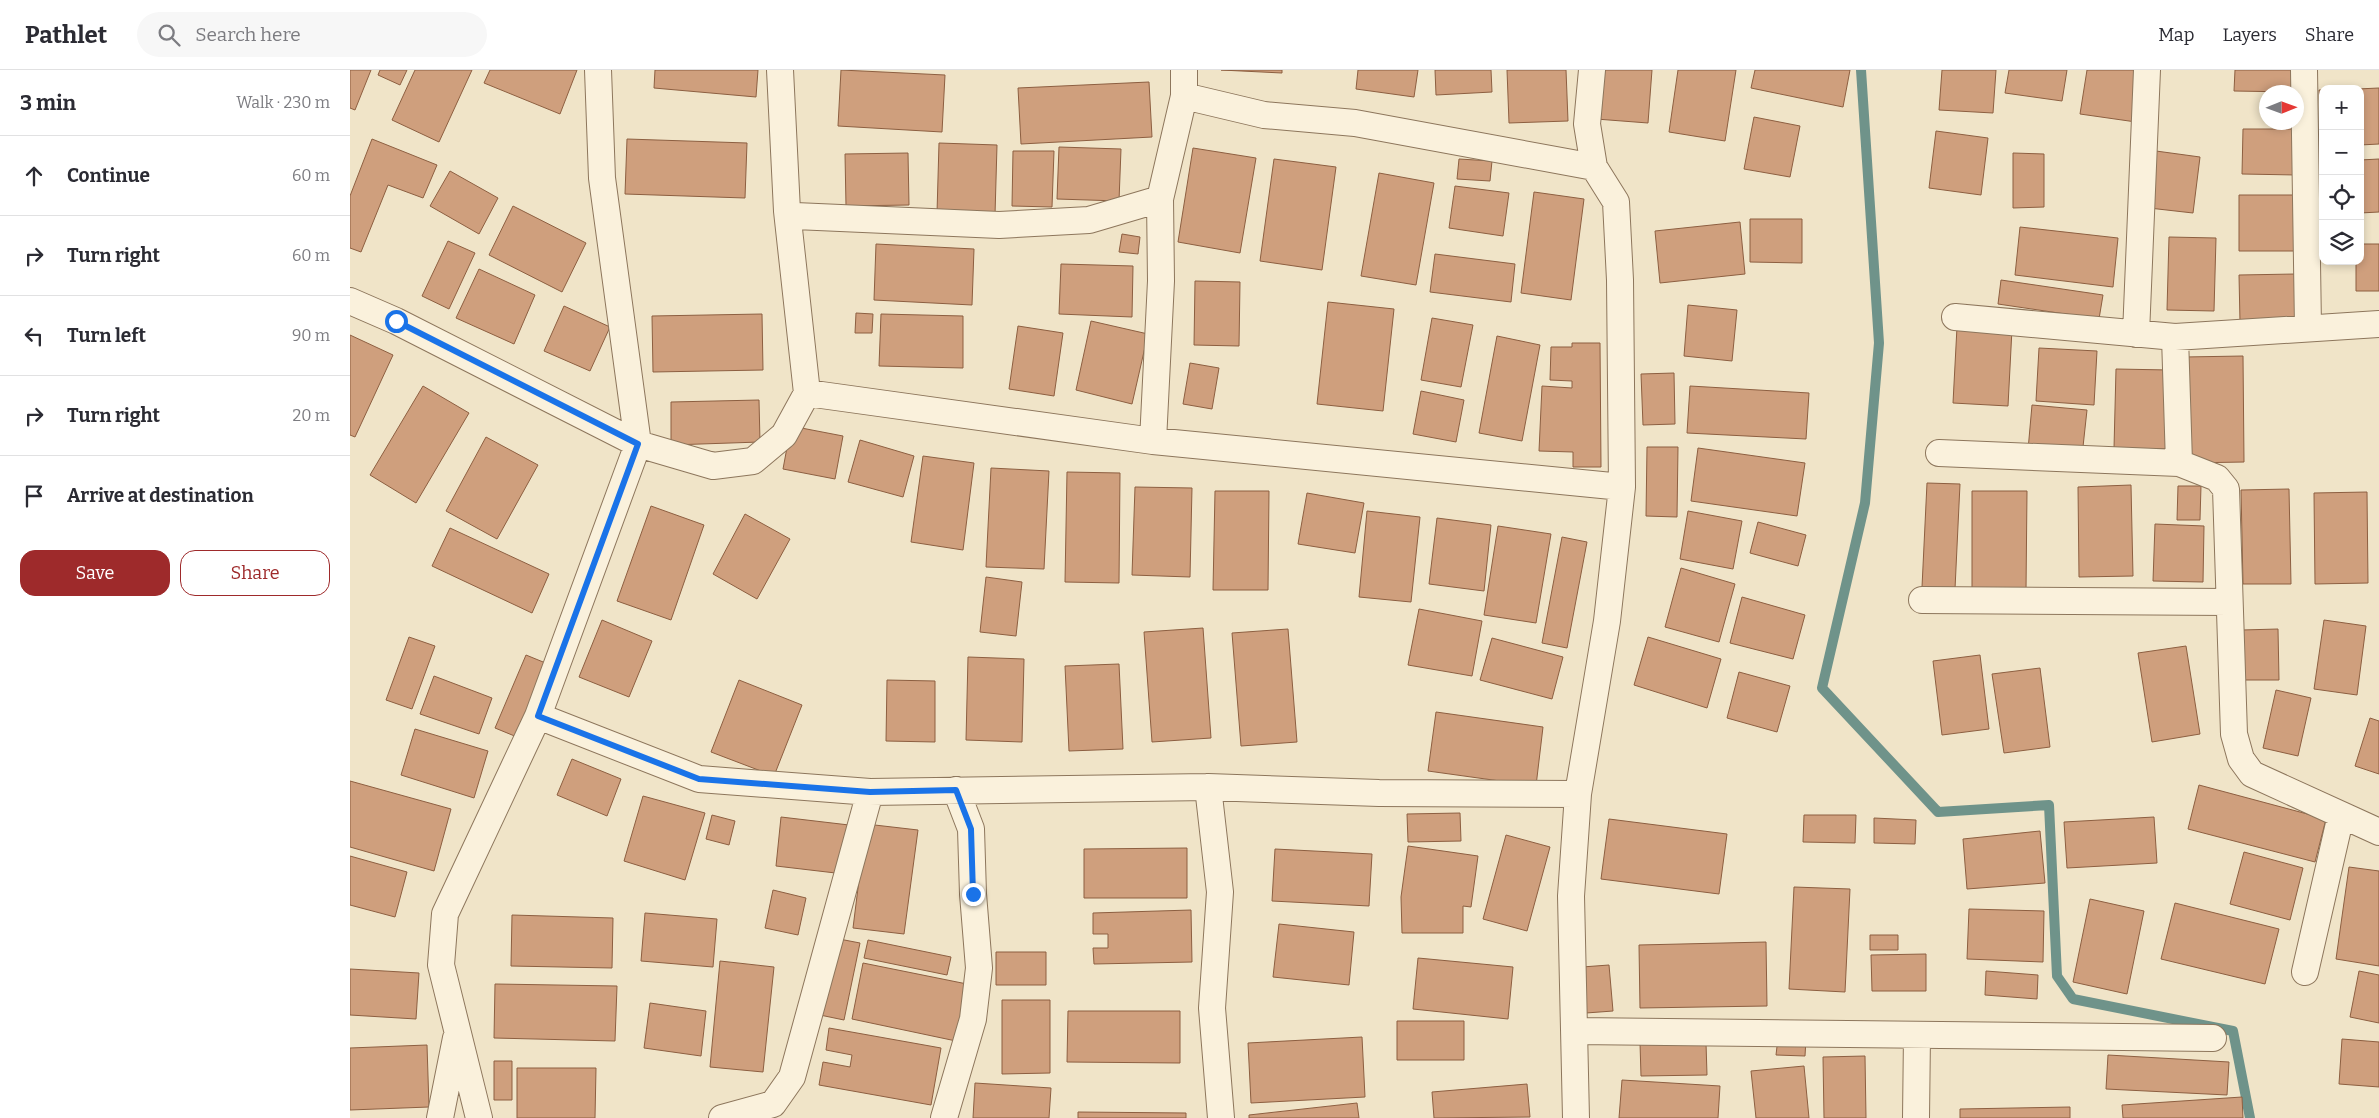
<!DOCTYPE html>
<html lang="en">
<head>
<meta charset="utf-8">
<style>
  :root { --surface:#fff; --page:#f7f7f7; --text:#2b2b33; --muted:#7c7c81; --line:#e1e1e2; --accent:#9e2a2b }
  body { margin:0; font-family:Bitter,serif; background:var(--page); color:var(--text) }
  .controls { position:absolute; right:15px; top:15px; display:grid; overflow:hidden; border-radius:10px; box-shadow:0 2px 8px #0003 }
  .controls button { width:45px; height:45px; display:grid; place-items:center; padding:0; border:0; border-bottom:1px solid var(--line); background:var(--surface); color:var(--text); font:25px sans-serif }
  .compass { position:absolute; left:1909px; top:15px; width:45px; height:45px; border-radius:50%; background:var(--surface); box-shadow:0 2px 8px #0003; rotate:89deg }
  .stop { position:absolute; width:15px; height:15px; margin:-11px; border:4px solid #1a73e8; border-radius:50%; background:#fff }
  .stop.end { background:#1a73e8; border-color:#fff; box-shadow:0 1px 5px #0008 }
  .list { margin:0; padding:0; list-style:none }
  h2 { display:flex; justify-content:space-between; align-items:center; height:65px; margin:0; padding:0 20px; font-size:21px }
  h2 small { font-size:16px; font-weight:400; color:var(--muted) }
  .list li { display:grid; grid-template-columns:32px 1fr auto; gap:15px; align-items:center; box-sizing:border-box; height:80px; padding:0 20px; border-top:1px solid var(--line) }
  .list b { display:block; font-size:19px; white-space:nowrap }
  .list em { font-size:16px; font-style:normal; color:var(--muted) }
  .actions { display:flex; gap:10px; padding:15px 20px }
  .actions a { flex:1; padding:11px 0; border:1px solid var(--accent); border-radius:15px; text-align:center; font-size:18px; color:var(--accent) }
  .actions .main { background:var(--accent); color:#fff }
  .icon { flex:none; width:28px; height:28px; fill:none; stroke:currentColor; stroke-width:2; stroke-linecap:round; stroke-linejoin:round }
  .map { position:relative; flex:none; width:2029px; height:1048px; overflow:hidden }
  header { display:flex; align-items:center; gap:30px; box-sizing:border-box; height:70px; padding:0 25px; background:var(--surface); border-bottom:1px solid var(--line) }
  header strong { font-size:24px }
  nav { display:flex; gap:28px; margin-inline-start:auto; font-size:18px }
  .search { width:350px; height:45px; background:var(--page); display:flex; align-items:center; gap:12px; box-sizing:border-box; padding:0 18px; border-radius:28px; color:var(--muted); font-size:19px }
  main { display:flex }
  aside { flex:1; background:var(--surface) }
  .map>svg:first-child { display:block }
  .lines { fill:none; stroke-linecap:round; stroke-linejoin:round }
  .stream { stroke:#6f938a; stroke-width:10 }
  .building { fill:#cf9f7d; stroke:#8d5f41 }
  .street-casing { stroke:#8d765c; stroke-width:28 }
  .street { stroke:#faf1dc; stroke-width:26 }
  .route { stroke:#1a73e8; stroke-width:6 }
</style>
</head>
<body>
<header>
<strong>Pathlet</strong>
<div class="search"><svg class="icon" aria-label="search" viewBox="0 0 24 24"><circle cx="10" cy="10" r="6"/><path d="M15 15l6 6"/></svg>Search here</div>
<nav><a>Map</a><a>Layers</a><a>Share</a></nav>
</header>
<main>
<aside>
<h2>3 min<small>Walk · 230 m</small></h2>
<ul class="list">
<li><svg class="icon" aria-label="ahead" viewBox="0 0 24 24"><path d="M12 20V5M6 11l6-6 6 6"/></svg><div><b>Continue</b></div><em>60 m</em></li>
<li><svg class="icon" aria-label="right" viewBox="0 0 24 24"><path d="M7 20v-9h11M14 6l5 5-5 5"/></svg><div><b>Turn right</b></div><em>60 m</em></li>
<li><svg class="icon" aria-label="left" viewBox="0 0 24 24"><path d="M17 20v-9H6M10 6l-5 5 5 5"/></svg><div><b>Turn left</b></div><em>90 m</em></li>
<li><svg class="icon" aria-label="right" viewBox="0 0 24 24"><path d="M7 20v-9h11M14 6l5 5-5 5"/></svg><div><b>Turn right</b></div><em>20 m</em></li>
<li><svg class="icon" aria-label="arrive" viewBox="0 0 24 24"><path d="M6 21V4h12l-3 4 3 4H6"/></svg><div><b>Arrive at destination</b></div></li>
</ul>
<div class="actions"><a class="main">Save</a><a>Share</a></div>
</aside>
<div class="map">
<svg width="2029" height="1048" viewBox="0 0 2029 1048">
  <rect width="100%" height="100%" fill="#f0e4c8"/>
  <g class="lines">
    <!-- stream -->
    <path class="stream" d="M 1511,0 L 1529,273 L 1515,433 L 1472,618 L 1588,742 L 1699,735 L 1707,906 L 1723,929 L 1883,961 L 1900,1048"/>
  </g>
  <!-- building -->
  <path class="building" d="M 0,0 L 21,0 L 5,40 L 0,38 Z
    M 30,0 L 57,0 L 50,15 L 28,5 Z
    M 65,0 L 122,0 L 89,72 L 42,50 Z
    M 140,0 L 227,0 L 210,44 L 134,13 Z
    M 305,0 L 408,0 L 406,27 L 304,18 Z
    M 491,0 L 595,5 L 592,62 L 488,56 Z
    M 871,0 L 932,0 L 932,3 Z
    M 1008,0 L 1068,0 L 1064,27 L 1006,19 Z
    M 1085,0 L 1141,0 L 1142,22 L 1086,25 Z
    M 1157,0 L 1216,0 L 1218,51 L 1159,53 Z
    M 1249,0 L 1302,0 L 1298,53 L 1246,49 Z
    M 1328,0 L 1386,0 L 1375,71 L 1319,62 Z
    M 1405,0 L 1500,0 L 1493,37 L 1401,18 Z
    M 1592,0 L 1646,0 L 1643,43 L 1589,40 Z
    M 1659,0 L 1717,0 L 1712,31 L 1655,23 Z
    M 1737,0 L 1794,0 L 1786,52 L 1730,44 Z
    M 1885,0 L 1943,0 L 1942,22 L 1884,21 Z
    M 799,12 L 802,67 L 671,74 L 668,18 Z
    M 2029,18 L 2029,74 L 2010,75 L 2010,19 L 2007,19 Z
    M 1969,20 L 1973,20 L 1973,76 L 1971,76 Z
    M 1404,47 L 1450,56 L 1440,107 L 1394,99 Z
    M 1893,59 L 1947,59 L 1946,105 L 1892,104 Z
    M 1586,61 L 1638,68 L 1631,125 L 1579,118 Z
    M 22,69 L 87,95 L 73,128 L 38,115 L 11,182 L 0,178 L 0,126 Z
    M 277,69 L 397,73 L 395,128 L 275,124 Z
    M 589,73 L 647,75 L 645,145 L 587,143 Z
    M 709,77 L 771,79 L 769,131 L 707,129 Z
    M 843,78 L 906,88 L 890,183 L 828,172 Z
    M 663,81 L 704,81 L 702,137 L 662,136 Z
    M 1806,81 L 1850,87 L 1843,143 L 1799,138 Z
    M 558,83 L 559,135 L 496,136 L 495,84 Z
    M 1663,83 L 1694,84 L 1694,137 L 1663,138 Z
    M 924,89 L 986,97 L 972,200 L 910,191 Z
    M 1109,89 L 1142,91 L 1140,111 L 1107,109 Z
    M 2029,89 L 2029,142 L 2010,143 L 2010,90 Z
    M 100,101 L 148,128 L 129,164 L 80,136 Z
    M 1029,103 L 1084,113 L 1066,215 L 1011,206 Z
    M 1105,116 L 1159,123 L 1153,166 L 1099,158 Z
    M 1184,122 L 1234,129 L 1221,230 L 1171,223 Z
    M 1889,125 L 1950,125 L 1950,181 L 1889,181 Z
    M 163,136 L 236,173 L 212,222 L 139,185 Z
    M 1400,149 L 1452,149 L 1452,193 L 1400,192 Z
    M 1390,152 L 1395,204 L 1310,213 L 1305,161 Z
    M 1670,157 L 1768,168 L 1763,217 L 1665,205 Z
    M 772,164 L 790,167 L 788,184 L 769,182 Z
    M 1819,167 L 1866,168 L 1864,241 L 1817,240 Z
    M 98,171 L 125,183 L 99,239 L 72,226 Z
    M 526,174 L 624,179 L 622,235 L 524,230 Z
    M 2010,174 L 2029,174 L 2029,221 L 2006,221 L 2006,191 L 2010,191 Z
    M 1085,184 L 1165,194 L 1161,232 L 1080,222 Z
    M 711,194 L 783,196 L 782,247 L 709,244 Z
    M 129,199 L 185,225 L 164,274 L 106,248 Z
    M 1946,204 L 1946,251 L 1890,252 L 1889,205 Z
    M 1651,210 L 1753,225 L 1749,249 L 1648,234 Z
    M 845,211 L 890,212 L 889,276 L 844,275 Z
    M 978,232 L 1044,239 L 1033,341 L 967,334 Z
    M 1338,235 L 1387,240 L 1382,291 L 1334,286 Z
    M 214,236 L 260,257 L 240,301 L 194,281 Z
    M 506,243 L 523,244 L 522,263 L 505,263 Z
    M 412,244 L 413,300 L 303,302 L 302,246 Z
    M 531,244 L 613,246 L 613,298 L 529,296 Z
    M 1082,248 L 1123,255 L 1111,317 L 1071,310 Z
    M 741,251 L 798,264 L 782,334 L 726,320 Z
    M 668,256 L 713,263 L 704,326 L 659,319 Z
    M 1607,257 L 1662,259 L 1658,336 L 1603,333 Z
    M 0,265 L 43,285 L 5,367 L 0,365 Z
    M 1147,266 L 1190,275 L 1172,371 L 1129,363 Z
    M 1222,273 L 1250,273 L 1251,397 L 1223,397 L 1223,382 L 1189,381 L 1192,316 L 1222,318 L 1222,311 L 1200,310 L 1201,277 L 1222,277 Z
    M 1689,278 L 1747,281 L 1744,335 L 1686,331 Z
    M 1893,286 L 1894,392 L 1836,393 L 1834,287 Z
    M 840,293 L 869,298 L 862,339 L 833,334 Z
    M 1766,299 L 1819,300 L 1816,379 L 1764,378 Z
    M 1324,303 L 1325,354 L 1293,355 L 1291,304 Z
    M 73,316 L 119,343 L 66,433 L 20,405 Z
    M 1340,316 L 1459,323 L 1456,369 L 1337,363 Z
    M 1071,321 L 1114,330 L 1106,372 L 1063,364 Z
    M 409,330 L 410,372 L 321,375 L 321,332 Z
    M 1682,335 L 1737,340 L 1732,386 L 1678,380 Z
    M 441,356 L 493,366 L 485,409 L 433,399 Z
    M 136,367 L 188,395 L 147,469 L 96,441 Z
    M 510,370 L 564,386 L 553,427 L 498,412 Z
    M 1297,377 L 1328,377 L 1327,447 L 1296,446 Z
    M 1348,378 L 1455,393 L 1447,446 L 1341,431 Z
    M 573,386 L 624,393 L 613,480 L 561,472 Z
    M 641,398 L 699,401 L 694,499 L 636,497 Z
    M 717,402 L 770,403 L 769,513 L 715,512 Z
    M 1577,413 L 1610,414 L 1605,519 L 1572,517 Z
    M 1781,415 L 1783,506 L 1729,507 L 1728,417 Z
    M 1828,416 L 1851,416 L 1850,450 L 1827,450 Z
    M 785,417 L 842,418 L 840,507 L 782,505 Z
    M 1939,419 L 1941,514 L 1893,514 L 1891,420 Z
    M 865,421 L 919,421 L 918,520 L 863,520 Z
    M 1622,421 L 1677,421 L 1676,521 L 1622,520 Z
    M 2017,422 L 2018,513 L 1965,514 L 1964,423 Z
    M 957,423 L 1014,433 L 1005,483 L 948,474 Z
    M 301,436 L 354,455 L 321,550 L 267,531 Z
    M 1017,441 L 1070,447 L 1061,532 L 1009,527 Z
    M 1338,441 L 1392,451 L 1383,499 L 1330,489 Z
    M 395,444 L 440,469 L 407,529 L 363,504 Z
    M 1087,448 L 1141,455 L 1134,521 L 1079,514 Z
    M 1408,452 L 1456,465 L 1448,496 L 1400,483 Z
    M 1805,454 L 1854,456 L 1853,512 L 1803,511 Z
    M 1148,456 L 1201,464 L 1186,553 L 1134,545 Z
    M 100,458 L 199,504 L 182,543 L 82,496 Z
    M 1212,467 L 1237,472 L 1217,578 L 1192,573 Z
    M 1331,498 L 1385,514 L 1369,572 L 1315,557 Z
    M 636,507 L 672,512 L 666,566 L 630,562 Z
    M 1392,527 L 1455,545 L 1443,589 L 1380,573 Z
    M 1069,539 L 1132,551 L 1122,606 L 1058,595 Z
    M 252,550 L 302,571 L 279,627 L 229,607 Z
    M 1974,550 L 2016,556 L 2007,625 L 1964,619 Z
    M 853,558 L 861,668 L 802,672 L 794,562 Z
    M 938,559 L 947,672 L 891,676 L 882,563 Z
    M 1928,559 L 1929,610 L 1893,610 L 1892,560 Z
    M 59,567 L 85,576 L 62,639 L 36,630 Z
    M 1298,567 L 1371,589 L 1357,638 L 1284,615 Z
    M 1142,568 L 1213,587 L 1202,629 L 1130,610 Z
    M 1836,576 L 1850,664 L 1802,672 L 1788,583 Z
    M 176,585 L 198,594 L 167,667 L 145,658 Z
    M 1630,585 L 1639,659 L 1592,665 L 1583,591 Z
    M 618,587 L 674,589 L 672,672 L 616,670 Z
    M 769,594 L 773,679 L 719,681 L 715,596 Z
    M 1690,598 L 1700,677 L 1654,683 L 1642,604 Z
    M 1389,602 L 1440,616 L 1427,662 L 1377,648 Z
    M 84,606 L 142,628 L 129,664 L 70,644 Z
    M 389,610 L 452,635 L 424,706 L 361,682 Z
    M 537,610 L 585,611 L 585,672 L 536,671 Z
    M 1926,620 L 1961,628 L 1948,686 L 1913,678 Z
    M 1086,642 L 1193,657 L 1186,716 L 1078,701 Z
    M 2020,648 L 2029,651 L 2029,704 L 2005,696 Z
    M 65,659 L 138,681 L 124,728 L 51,705 Z
    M 222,689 L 271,709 L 257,746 L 207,725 Z
    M 0,711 L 101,739 L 84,801 L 0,777 Z
    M 1849,715 L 1976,749 L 1965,792 L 1838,759 Z
    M 293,726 L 355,743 L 335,810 L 274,791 Z
    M 1110,743 L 1111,771 L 1058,772 L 1057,744 Z
    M 362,745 L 385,751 L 379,775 L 356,769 Z
    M 1454,745 L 1506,745 L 1505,773 L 1453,772 Z
    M 431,747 L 499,755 L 494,804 L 426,796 Z
    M 1804,747 L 1807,793 L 1717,798 L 1714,752 Z
    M 1524,748 L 1566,750 L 1565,774 L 1524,773 Z
    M 1259,749 L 1377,764 L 1369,824 L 1251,809 Z
    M 516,754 L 568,760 L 554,864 L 503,858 Z
    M 1690,761 L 1695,813 L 1617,819 L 1613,769 Z
    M 1156,765 L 1200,777 L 1177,861 L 1133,849 Z
    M 1058,776 L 1128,786 L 1121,837 L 1113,836 L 1113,863 L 1052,863 L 1051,827 Z
    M 837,778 L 837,828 L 734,828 L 734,779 Z
    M 925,779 L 1022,784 L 1019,836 L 922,831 Z
    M 1894,782 L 1953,798 L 1940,850 L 1880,834 Z
    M 0,786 L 57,802 L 45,847 L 0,835 Z
    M 1999,797 L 2029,801 L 2029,896 L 1986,889 Z
    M 1444,817 L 1500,819 L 1495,922 L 1439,919 Z
    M 423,820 L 456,828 L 448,865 L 415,858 Z
    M 1740,829 L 1794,841 L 1777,924 L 1723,912 Z
    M 1825,833 L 1929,859 L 1915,914 L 1811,889 Z
    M 1619,839 L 1694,841 L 1693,892 L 1617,889 Z
    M 841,840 L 842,892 L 744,894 L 743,878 L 758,878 L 758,864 L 743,864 L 743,843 Z
    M 295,843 L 367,849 L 363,897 L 291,891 Z
    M 162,845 L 263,848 L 262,898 L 161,896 Z
    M 929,854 L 1004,862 L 999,915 L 923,907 Z
    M 1520,865 L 1548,865 L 1548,880 L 1520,880 Z
    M 484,868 L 510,873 L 494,950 L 470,945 Z
    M 518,870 L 601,887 L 597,905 L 514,888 Z
    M 1416,872 L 1417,936 L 1290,938 L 1289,875 Z
    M 646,882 L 696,882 L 696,915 L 646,915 Z
    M 1576,884 L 1576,921 L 1522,921 L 1521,885 Z
    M 1068,888 L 1163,897 L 1158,949 L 1063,939 Z
    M 370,891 L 424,897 L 413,1002 L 360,997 Z
    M 513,893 L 617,914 L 606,971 L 502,949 Z
    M 1259,895 L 1263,941 L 1236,943 L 1232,897 Z
    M 0,899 L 69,903 L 66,949 L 0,945 Z
    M 1636,901 L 1688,905 L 1687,929 L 1635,925 Z
    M 2009,901 L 2029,905 L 2029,953 L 2000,947 Z
    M 145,914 L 267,916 L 265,971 L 144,968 Z
    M 652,930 L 700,930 L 700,1003 L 652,1004 Z
    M 300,933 L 356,941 L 351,986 L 294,978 Z
    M 718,941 L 830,941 L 830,993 L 717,992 Z
    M 1047,951 L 1114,951 L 1114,990 L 1047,990 Z
    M 479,958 L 591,978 L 581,1035 L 469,1015 L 473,992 L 500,997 L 502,985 L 476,980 Z
    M 1012,967 L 1015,1027 L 901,1033 L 898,973 Z
    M 1428,968 L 1456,969 L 1455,986 L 1426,985 Z
    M 1992,969 L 2029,972 L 2029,1017 L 1989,1014 Z
    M 1290,973 L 1356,973 L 1357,1005 L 1291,1006 Z
    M 77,975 L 79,1037 L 0,1040 L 0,978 Z
    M 1758,985 L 1879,992 L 1877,1025 L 1756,1019 Z
    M 1515,986 L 1516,1048 L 1474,1048 L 1473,987 Z
    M 144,991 L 162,991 L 162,1030 L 144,1030 Z
    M 1454,996 L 1459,1048 L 1406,1048 L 1401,1001 Z
    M 167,998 L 246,998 L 245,1048 L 167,1048 Z
    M 1272,1010 L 1370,1016 L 1368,1048 L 1269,1048 Z
    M 625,1013 L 701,1018 L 699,1048 L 623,1048 Z
    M 1177,1014 L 1180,1047 L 1084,1048 L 1082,1022 Z
    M 1892,1027 L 1893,1048 L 1773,1048 L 1772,1035 Z
    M 1007,1033 L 1009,1048 L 899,1048 L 899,1045 Z
    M 1720,1037 L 1720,1048 L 1610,1048 L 1610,1039 Z
    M 728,1042 L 836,1043 L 836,1048 L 728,1048 Z"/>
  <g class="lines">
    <!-- street casing -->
    <g class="street-casing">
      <path id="street" d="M 1954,0 L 1958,257
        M 834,26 L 914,45 L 1005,53 L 1244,97
        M 437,141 L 445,146 L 649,155 L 739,150 L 810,129
        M 0,231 L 46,251 L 288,374 L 363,396 L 403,391 L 434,365 L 457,323 L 437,141 L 430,0
        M 1605,247 L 1825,267 L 2029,254
        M 1786,264 L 1797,0
        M 1825,267 L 1829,393 L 1867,408 L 1876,419 L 1884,664 L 1891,689 L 1902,704 L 2029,762
        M 457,323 L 803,371 L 1272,417
        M 803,371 L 811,211 L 810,129 L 834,26 L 834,0
        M 1589,383 L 1829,393
        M 1572,530 L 1879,532
        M 188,646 L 349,709 L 520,722 L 858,717 L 1029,723 L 1228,724
        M 858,717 L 870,822 L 862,938 L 871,1048
        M 1955,902 L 1991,745
        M 1226,961 L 1863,968
        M 90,1048 L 106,968
        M 129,1048 L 91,895 L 95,844 L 188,646 L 288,374 L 252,108 L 248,0
        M 372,1048 L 423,1034 L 442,1007 L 520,722
        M 594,1048 L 623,949 L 629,898 L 623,824 L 621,759 L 606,720
        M 1226,1048 L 1221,826 L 1228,724 L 1257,551 L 1272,417 L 1270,210 L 1266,132 L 1244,97 L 1237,54 L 1242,0
        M 1566,1048 L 1567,965"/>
    </g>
    <!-- street -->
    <use href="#street" class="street"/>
  </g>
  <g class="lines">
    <!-- route -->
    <path class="route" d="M 46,251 L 288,374 L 188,646 L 349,709 L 520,722 L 606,720 L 621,759 L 623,824"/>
  </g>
</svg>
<div class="controls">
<button>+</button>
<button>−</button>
<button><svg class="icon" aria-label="locate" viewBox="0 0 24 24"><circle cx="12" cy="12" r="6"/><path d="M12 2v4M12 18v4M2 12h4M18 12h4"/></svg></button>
<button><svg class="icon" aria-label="layers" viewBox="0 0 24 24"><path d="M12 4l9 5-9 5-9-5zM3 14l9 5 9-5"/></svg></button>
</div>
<svg class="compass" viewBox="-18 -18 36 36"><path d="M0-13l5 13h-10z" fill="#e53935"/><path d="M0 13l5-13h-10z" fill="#7c7c81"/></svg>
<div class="stop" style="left:46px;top:251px"></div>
<div class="stop end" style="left:623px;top:824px"></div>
</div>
</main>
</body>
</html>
